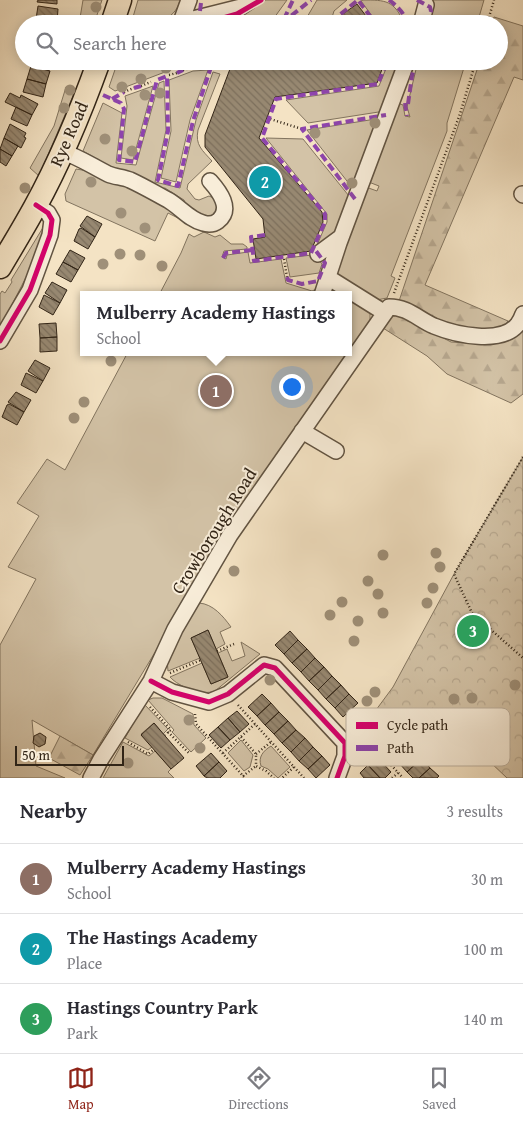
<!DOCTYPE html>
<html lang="en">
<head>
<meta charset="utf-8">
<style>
  :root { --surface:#fff; --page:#f7f7f7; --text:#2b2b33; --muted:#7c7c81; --line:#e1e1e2; --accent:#8f2418 }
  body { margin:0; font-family:"Gentium Book Plus",serif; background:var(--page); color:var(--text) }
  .scale { position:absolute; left:15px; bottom:12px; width:109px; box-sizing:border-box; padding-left:5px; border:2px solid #322517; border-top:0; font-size:14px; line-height:18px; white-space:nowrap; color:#322517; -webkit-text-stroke:4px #f8edd9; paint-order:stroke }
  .you { position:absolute; left:291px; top:386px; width:18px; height:18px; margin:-12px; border:4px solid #fff; border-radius:50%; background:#1a73e8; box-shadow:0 0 0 8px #1a73e833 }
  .badge { display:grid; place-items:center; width:32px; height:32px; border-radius:50%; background:var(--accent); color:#fff; font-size:16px; font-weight:700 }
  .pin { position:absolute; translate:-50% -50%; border:2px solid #fff; box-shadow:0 1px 5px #0006 }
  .popup { position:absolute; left:80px; top:291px; width:272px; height:65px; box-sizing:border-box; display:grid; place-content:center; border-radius:0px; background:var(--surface); filter:drop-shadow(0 1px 4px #0005); font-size:16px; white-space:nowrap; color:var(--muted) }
  .popup b { font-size:19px; color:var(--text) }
  .popup::after { content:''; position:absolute; left:50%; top:100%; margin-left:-10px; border:10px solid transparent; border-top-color:var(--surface) }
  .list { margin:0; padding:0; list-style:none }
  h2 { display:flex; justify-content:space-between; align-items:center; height:65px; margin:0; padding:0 20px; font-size:21px }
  h2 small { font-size:16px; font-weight:400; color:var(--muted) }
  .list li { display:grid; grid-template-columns:32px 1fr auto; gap:15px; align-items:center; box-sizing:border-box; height:70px; padding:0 20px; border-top:1px solid var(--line) }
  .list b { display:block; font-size:19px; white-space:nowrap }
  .list p { margin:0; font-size:16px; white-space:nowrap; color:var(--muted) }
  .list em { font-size:16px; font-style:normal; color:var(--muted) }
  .icon { flex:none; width:28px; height:28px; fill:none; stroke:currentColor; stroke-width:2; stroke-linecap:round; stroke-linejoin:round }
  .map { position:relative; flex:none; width:523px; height:778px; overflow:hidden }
  .search { position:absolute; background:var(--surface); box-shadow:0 2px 12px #0003; left:15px; right:15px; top:15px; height:55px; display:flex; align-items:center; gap:12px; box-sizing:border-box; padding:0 18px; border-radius:28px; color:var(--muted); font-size:19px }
  .sheet { height:275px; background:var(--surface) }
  nav { display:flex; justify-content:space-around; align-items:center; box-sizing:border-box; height:70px; border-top:1px solid var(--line); background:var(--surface); font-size:14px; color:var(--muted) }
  nav a { display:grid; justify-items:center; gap:2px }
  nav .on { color:var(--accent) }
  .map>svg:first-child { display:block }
  .grass { fill:#d3c3a7; stroke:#82745f }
  .forest { fill:url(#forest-firs); stroke:#82745f }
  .park { fill:url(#park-crowns); stroke:#82745f }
  .building { fill:url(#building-back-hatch); stroke:#322517 }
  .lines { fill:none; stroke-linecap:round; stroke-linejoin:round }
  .minor-casing { stroke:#625442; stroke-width:18 }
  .highway-casing { stroke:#322517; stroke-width:25 }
  .path { stroke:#322517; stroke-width:2.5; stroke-dasharray:1 2.5; stroke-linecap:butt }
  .minor { stroke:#f8edd9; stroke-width:15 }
  .highway { stroke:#f4e3c4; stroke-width:22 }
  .quiet { stroke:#8e44ad; stroke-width:4; stroke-dasharray:8 4; stroke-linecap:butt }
  .cycleway-casing { stroke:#f8edd9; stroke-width:8 }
  .cycleway { stroke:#d6006c; stroke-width:5 }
  .tree { fill:#9f9079 }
  .labels { text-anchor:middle; stroke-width:4; stroke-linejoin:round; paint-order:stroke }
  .street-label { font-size:18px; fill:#322517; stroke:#f8edd9 }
  .key { fill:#f8edd9; stroke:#bdb19f; stroke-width:1 }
  .key-label { font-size:14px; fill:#322517 }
</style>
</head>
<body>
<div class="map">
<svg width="523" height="778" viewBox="0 0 523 778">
  <defs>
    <pattern id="forest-firs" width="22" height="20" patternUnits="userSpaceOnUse" patternTransform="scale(1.25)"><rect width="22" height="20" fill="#d3c3a7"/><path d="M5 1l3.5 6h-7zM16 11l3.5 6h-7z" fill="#b6a78f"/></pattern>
    <pattern id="park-crowns" width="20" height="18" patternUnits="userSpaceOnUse" patternTransform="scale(1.25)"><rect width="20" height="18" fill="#d3c3a7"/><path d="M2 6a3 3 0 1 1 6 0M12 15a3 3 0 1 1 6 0" fill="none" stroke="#b6a78f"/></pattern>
    <pattern id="building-back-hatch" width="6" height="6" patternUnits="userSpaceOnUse" patternTransform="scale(1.25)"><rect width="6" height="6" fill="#978871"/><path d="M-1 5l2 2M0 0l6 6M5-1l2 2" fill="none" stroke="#7c6f5c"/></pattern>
  </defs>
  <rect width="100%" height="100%" fill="#f4e3c4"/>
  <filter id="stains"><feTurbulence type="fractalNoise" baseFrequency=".004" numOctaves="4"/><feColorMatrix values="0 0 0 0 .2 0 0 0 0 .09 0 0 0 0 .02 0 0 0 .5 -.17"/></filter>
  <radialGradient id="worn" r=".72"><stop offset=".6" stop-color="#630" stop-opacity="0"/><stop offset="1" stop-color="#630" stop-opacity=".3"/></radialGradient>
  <!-- grass -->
  <path class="grass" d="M 83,0 L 102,0 L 94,24 L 79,24 Z
    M 138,0 L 180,0 C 176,21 149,28 133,17 Z
    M 266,0 L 287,0 L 274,18 L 267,24 L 213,24 L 249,11 Z
    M 317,0 L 347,0 L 334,11 L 330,24 L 303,24 Z
    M 363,0 C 385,0 395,0 404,24 L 378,24 L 361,1 Z
    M 422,0 L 484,0 L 477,24 L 429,24 L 433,7 Z
    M 118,61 L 194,61 L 115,91 L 109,87 Z
    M 389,61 L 404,61 L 385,111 L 308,123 L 286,100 L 379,86 Z
    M 418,61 L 466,61 L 447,123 L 447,131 L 391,276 L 395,278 L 387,298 L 371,301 L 335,276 L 363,186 L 377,191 L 379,186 L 366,181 L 395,102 L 403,105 L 405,116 L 410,117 L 407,107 Z
    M 208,70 L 190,120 L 176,182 L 161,178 L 171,131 L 169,80 L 193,71 Z
    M 213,72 L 220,74 L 198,130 C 195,145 202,150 212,161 L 188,184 L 187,189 L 195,199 L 199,200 L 209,196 L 216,199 L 218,213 L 209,219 L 187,207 L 184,200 L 165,188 L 158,189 L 120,172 L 83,151 L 103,103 L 122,113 L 116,163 L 136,165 L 159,83 L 164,81 L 166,130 L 155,182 L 180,188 L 196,120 Z
    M 153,86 L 133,160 L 121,158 L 127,106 L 125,96 Z
    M 66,87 L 76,89 L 39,176 L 30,168 L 54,126 Z
    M 382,118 L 354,190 L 307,130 Z
    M 266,138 L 303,139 L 349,196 L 341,230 L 318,247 L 317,245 L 327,222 L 327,214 Z
    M 76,169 L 88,171 L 143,191 L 192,225 L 168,213 L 155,241 L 66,201 L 65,194 Z
    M 47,221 L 40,250 L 0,328 L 0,294 L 2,291 L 5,293 L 12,282 L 11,280 Z
    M 204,232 L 215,237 L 220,235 L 231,244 L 243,244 L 247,247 L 247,249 L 224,251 L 222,257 L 226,259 L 227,255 L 248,252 L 250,263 L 281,259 L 286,283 L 312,291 L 321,287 L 318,295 L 159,295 L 181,253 L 189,234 L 194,237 Z
    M 313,252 L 322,264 L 319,273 L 290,277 L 286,258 L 312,255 Z
    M 332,284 L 370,308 L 370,329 L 227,533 L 93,755 L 32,720 L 36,766 L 65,778 L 0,778 L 0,645 L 36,579 L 8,567 L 39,516 L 17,503 L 47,459 L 65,470 L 128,352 L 348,352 L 348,295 L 325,295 L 328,286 Z
    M 199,603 C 213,604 223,616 231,627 L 220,632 L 225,644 L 216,649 L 208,630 L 191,638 L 200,658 L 168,671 L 167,659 L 194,606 Z
    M 241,642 L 260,654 L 215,691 C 202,696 179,687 170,677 L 202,663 L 211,684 L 228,677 L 218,653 L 227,649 L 232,661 L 245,656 Z
    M 153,698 L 162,698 L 193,714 L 194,725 L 206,738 L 191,752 L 172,732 L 174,730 L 148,700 Z
    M 144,704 L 168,729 L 163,734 L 154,723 L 141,734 L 152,747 L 148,750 L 125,738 Z
    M 241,740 L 253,755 L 250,767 L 244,771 L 228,753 Z
    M 123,742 L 149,756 L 155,751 L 171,769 L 168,772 L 174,778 L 103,778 Z
    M 271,746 L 290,767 L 278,778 L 268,769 L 261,766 C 258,757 263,751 271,746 Z"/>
  <!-- forest -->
  <path class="forest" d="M 494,17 L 523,26 L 523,80 L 514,77 L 425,285 L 508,321 L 500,336 L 461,335 L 397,307 L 480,61 L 499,61 L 499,24 L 492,24 Z
    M 393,312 L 451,342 L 483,344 L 504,340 L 523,314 L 523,394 L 511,403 L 447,374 L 427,356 L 383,328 Z
    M 60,736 L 93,755 L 80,775 L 49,758 Z"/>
  <!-- park -->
  <path class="park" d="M 523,457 L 523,778 L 507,778 L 433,708 L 399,733 L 376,710 L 393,687 L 454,574 Z"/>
  <!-- building -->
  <path class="building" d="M 38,0 L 57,0 L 57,4 L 37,2 Z
    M 357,4 L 372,24 L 346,24 L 340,16 Z
    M 38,6 L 58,9 L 57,22 L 36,19 Z
    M 233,61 L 385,61 L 377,83 L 275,97 L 259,138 L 322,212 L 323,222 L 311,251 L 256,259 L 253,239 L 265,237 L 263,219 L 205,147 L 205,135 Z
    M 31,66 L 50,71 L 46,84 L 27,79 Z
    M 27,79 L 46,84 L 43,97 L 23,92 Z
    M 10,93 L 20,98 L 21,95 L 38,104 L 32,115 L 5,102 Z
    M 16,107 L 32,115 L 27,126 L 11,119 Z
    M 10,124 L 26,133 L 24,137 L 26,138 L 21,148 L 4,138 Z
    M 4,138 L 18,146 L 12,156 L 0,149 Z
    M 0,149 L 12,156 L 6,166 L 0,162 Z
    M 87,216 L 102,224 L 95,237 L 80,226 Z
    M 81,228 L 95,237 L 88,249 L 74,241 L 79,229 Z
    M 70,250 L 85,258 L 78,270 L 63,262 Z
    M 63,262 L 78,270 L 71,282 L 56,274 Z
    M 52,282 L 67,290 L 60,303 L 45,293 Z
    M 44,295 L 60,303 L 53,315 L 39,307 Z
    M 56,323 L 57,337 L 40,338 L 39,324 Z
    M 57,337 L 57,351 L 40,352 L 40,338 Z
    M 35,360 L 50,368 L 43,381 L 28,371 Z
    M 26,373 L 43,381 L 36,393 L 21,385 Z
    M 16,392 L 31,400 L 24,412 L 8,402 Z
    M 9,404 L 24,412 L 17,425 L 2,417 L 7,405 Z
    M 208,630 L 228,677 L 211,684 L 191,638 Z
    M 290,631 L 298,640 L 284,654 L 275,645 Z
    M 298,640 L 307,649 L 292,663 L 284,654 Z
    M 307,649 L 315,658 L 301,672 L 292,663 Z
    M 315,658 L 324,667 L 309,681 L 301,672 Z
    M 324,667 L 332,676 L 318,690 L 309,681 Z
    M 332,676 L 341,685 L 326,699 L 318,690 Z
    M 341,685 L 349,694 L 335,708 L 326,699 Z
    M 262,694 L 271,703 L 257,716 L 248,707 Z
    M 349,694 L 358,703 L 343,717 L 335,708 Z
    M 271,703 L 279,712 L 265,725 L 257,716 Z
    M 237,711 L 249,724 L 240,732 L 228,718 Z
    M 279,712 L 288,721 L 274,734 L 265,725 Z
    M 228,718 L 240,732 L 230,740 L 218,727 Z
    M 288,721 L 296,730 L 282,743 L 274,734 Z
    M 154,723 L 184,758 L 171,769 L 141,735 Z
    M 218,727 L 230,740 L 221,748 L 209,735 Z
    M 296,730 L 305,738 L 291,752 L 282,743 Z
    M 40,733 L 46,737 L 45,744 L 39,747 L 33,743 L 34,736 Z
    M 305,738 L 313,747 L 299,761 L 291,752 Z
    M 405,740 L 413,750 L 399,763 L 390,754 Z
    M 313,747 L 322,756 L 308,769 L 299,761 Z
    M 413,750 L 422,758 L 407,772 L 399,763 Z
    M 211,753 L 219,762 L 204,776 L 196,766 Z
    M 322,756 L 330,765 L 316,778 L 308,769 Z
    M 377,757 L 391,772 L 385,778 L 380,778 L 368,765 Z
    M 422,758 L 430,768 L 419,778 L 413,778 L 407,772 Z
    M 219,762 L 227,771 L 220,778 L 207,778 L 204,776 Z
    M 368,765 L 380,778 L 364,778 L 360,773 Z
    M 430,768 L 439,776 L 437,778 L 419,778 Z"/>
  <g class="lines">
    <!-- minor casing -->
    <g class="minor-casing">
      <path id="minor" d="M 189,0 L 181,22 L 241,7 L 251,0
        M 421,24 L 426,5
        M 63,152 C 79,157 92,166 108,174 C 115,177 123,177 130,180 C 143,186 155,193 168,200 C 180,207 190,220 203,223 C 209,225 214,224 218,221 C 233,209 219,191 210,181
        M 522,194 L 523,195
        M 318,254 L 341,237
        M 329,278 L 385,313
        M 322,295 L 339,243 L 407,61
        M 0,341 L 30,290 L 50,235 L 52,220 L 48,213 L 36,205
        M 302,431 L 336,451
        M 151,681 L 172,692 L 209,702 L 228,694 L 264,665 L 275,668 L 345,743 L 345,756 L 337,778
        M 91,778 L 101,759 L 151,681 L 175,629 L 230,535 L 389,307 C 408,307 418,319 434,326 C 456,335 502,345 518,324 C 520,321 522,317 523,314"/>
    </g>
    <!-- highway casing -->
    <g class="highway-casing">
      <path id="highway" d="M 112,24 L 120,0
        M 0,267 C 12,247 24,227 35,207 C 61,160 81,111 99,61"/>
    </g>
    <!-- path -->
    <path class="path" d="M 487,24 L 494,0
      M 197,65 L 206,62
      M 183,70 L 190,68
      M 169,75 L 177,73
      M 141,86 L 151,82
      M 124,92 L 134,88
      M 267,118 L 302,129
      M 284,259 L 287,277
      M 394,293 L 460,114 L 476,61
      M 523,457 L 454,574 L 472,613 L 523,658
      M 217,651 L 234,644
      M 170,673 L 201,660
      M 238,705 L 255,724
      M 150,707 L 171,730 L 165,735
      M 195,714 L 196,724 L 245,778
      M 168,732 L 189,753
      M 241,737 L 256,754 L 256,766 L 266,771 L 274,778
      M 128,742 L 148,754 L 154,749
      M 378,751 L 412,720
      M 223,753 L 255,724 L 294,767 L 282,778
      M 256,754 L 271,742
      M 360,754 L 371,743 L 403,778
      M 294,767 L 304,778
      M 243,776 L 256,766
      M 392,778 L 398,773"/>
    <!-- minor -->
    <use href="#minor" class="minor"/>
    <!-- highway -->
    <use href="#highway" class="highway"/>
    <!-- quiet -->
    <path class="quiet" d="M 389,0 C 397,6 405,13 407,24
      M 417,0 L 430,7 L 431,11 L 427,24
      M 200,11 L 201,3
      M 284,19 L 293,0
      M 282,23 L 311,0
      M 335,24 L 337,17 L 358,0 L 376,24
      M 214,61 L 231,68
      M 190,68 L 197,65
      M 177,73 L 183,70
      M 134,88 L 141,86
      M 103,95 L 121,103 L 124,109 L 119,160 L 135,162 L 157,80 L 167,76 L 168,131 L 158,180 L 178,186 L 193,121 L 213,61
      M 112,99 L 124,92
      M 405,103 L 407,116
      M 408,104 L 412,76 L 416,61
      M 355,199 L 302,129 L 386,115
      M 265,235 L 251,237 L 254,261 L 311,253 L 325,222 L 325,214 L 262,138 L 276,99 L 378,84 L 387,61
      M 223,258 L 226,253 L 253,250
      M 287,277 L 288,280 L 302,284 L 318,281 L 325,263 L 313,247"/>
    <!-- cycleway casing -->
    <g class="cycleway-casing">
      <path id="cycleway" d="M 202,24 L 237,14 L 261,0
        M 0,341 L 30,290 L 50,235 L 52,220 L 48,213 L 36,205
        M 151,681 L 172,692 L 209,702 L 228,694 L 264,665 L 275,668 L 345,743 L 345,756 L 337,778"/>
    </g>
    <!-- cycleway -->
    <use href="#cycleway" class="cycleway"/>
  </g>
  <!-- trees -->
  <g class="tree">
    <circle cx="96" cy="7" r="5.5"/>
    <circle cx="166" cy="68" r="5.5"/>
    <circle cx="141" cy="79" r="5.5"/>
    <circle cx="122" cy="87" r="5.5"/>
    <circle cx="70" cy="90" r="5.5"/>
    <circle cx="160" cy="93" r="5.5"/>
    <circle cx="145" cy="95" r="5.5"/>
    <circle cx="64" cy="108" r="5.5"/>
    <circle cx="375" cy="123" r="5.5"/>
    <circle cx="315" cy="133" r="5.5"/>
    <circle cx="105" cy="139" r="5.5"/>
    <circle cx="132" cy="151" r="5.5"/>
    <circle cx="91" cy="182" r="5.5"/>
    <circle cx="352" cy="183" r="5.5"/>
    <circle cx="25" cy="188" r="5.5"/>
    <circle cx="121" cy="213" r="5.5"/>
    <circle cx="145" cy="228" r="5.5"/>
    <circle cx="120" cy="254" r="5.5"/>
    <circle cx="140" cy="255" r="5.5"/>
    <circle cx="103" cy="264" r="5.5"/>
    <circle cx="162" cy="266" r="5.5"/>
    <circle cx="111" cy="361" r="5.5"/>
    <circle cx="84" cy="402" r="5.5"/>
    <circle cx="74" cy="418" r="5.5"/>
    <circle cx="436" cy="553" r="5.5"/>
    <circle cx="383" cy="555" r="5.5"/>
    <circle cx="440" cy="567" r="5.5"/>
    <circle cx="234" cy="571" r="5.5"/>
    <circle cx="368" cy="581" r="5.5"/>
    <circle cx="433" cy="588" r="5.5"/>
    <circle cx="378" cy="594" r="5.5"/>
    <circle cx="342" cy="602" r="5.5"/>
    <circle cx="427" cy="603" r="5.5"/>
    <circle cx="383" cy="613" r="5.5"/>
    <circle cx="330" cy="615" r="5.5"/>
    <circle cx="358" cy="621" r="5.5"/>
    <circle cx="354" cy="641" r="5.5"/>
    <circle cx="270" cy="680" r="5.5"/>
    <circle cx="515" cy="685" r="5.5"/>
    <circle cx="375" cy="692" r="5.5"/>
    <circle cx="472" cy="698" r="5.5"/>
    <circle cx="454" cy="699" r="5.5"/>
    <circle cx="367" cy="701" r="5.5"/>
    <circle cx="189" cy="720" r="5.5"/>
    <circle cx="494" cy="728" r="5.5"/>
    <circle cx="200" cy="748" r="5.5"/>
    <circle cx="128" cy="763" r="5.5"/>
  </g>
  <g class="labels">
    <!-- street labels -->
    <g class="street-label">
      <text transform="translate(69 134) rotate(-66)" y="6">Rye Road</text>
      <text transform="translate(214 531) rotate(-58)" y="6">Crowborough Road</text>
    </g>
  </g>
  <!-- legend -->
  <rect x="346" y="708" width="164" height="58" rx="8" class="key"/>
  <rect x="356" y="722" width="22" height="7" fill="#d6006c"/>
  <rect x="356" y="745" width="22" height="6" fill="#8e44ad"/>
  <g class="key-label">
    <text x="387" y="730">Cycle path</text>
    <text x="387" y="753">Path</text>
  </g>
  <rect width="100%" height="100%" filter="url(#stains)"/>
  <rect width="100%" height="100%" fill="url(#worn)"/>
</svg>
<div class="scale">50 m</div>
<div class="you"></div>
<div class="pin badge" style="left:216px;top:391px;background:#8d6e63">1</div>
<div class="popup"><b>Mulberry Academy Hastings</b>School</div>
<div class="pin badge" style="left:265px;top:182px;background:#0f9aa8">2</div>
<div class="pin badge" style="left:473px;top:631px;background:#2e9e5b">3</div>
<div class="search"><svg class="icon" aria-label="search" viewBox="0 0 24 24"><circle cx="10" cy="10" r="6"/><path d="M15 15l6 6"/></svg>Search here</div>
</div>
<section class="sheet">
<h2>Nearby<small>3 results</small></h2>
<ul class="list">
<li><span class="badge" style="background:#8d6e63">1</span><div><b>Mulberry Academy Hastings</b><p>School</p></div><em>30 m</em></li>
<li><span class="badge" style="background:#0f9aa8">2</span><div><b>The Hastings Academy</b><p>Place</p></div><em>100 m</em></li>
<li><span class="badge" style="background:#2e9e5b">3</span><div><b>Hastings Country Park</b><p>Park</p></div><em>140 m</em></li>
</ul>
</section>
<nav>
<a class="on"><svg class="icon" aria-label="map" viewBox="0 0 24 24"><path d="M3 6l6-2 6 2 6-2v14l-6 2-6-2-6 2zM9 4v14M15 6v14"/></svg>Map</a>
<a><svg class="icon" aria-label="directions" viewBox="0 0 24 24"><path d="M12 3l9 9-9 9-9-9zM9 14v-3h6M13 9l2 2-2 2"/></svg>Directions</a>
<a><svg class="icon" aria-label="saved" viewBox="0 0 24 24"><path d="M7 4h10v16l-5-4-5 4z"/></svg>Saved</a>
</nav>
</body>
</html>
